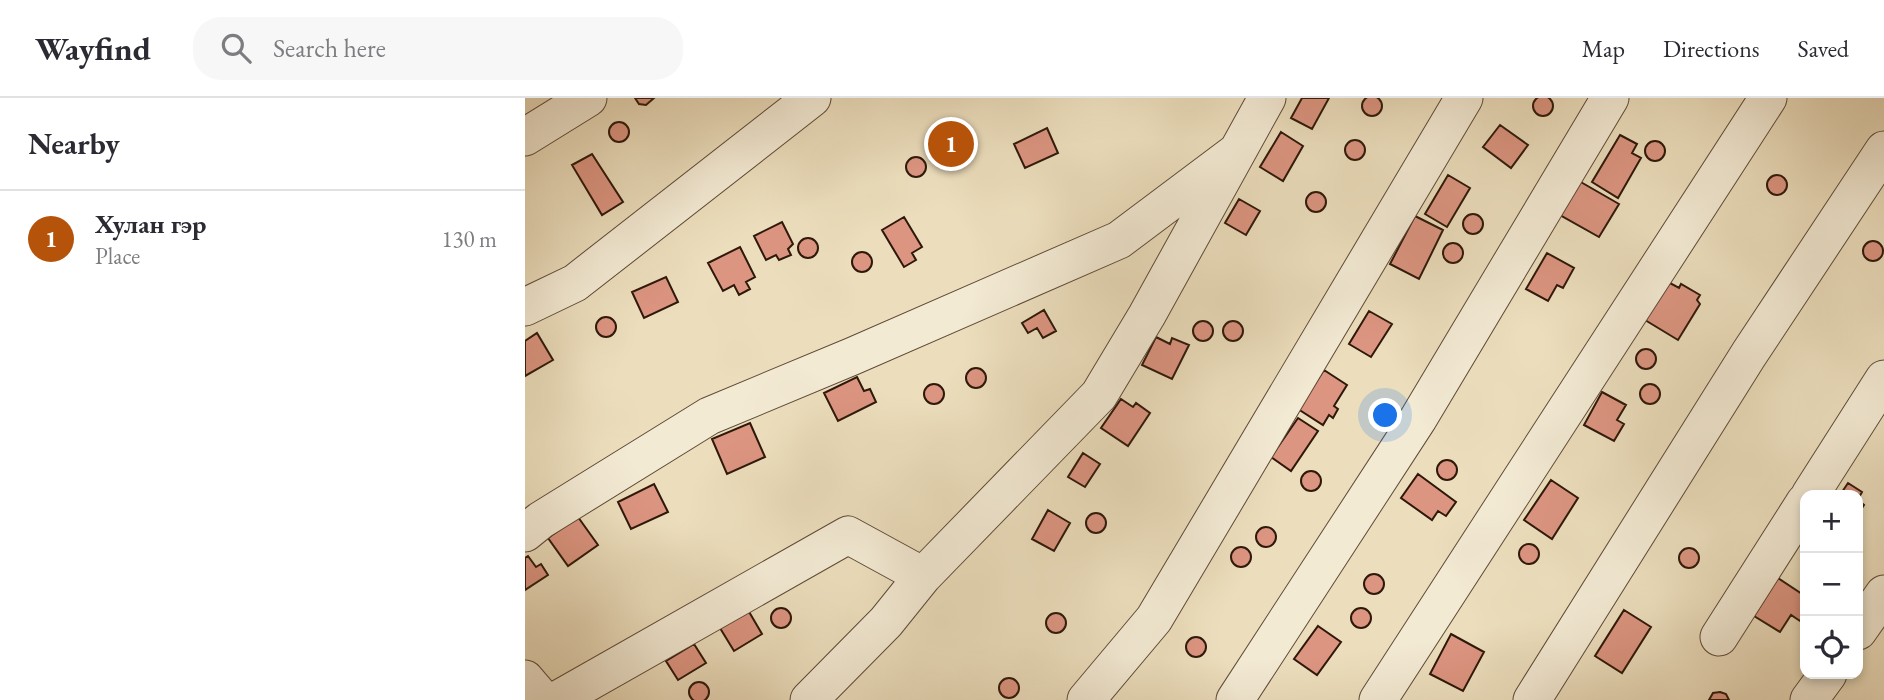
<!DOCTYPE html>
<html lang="en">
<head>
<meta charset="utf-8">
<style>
  :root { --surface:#fff; --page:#f7f7f7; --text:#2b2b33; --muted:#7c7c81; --line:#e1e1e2; --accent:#b45309 }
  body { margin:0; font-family:"EB Garamond",serif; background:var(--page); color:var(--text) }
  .controls { position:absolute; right:21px; bottom:21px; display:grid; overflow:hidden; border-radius:14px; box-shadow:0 4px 10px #0003 }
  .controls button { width:63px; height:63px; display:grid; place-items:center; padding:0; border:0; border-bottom:2px solid var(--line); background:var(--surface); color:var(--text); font:35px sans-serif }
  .you { position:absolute; left:861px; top:318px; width:24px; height:24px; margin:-18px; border:5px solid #fff; border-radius:50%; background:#1a73e8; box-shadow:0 0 0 10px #1a73e833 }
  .badge { display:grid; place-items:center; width:46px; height:46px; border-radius:50%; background:var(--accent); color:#fff; font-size:23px; font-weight:700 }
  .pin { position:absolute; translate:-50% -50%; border:4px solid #fff; box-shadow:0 2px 7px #0006 }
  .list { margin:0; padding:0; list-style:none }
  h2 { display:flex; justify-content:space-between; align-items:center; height:91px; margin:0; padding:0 28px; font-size:30px }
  h2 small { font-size:23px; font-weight:400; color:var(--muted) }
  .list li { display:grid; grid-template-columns:46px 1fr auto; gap:21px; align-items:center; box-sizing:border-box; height:98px; padding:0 28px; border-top:2px solid var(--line) }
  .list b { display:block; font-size:26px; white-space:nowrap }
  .list p { margin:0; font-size:23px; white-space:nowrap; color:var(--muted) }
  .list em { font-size:23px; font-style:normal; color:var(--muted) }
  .icon { flex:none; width:38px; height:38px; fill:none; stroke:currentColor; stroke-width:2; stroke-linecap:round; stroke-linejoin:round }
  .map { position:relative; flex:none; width:1359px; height:602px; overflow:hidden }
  header { display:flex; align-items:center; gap:42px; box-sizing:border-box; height:98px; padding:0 35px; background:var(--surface); border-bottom:2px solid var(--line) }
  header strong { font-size:33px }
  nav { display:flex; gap:38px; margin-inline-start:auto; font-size:24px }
  .search { width:490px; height:63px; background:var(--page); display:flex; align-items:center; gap:18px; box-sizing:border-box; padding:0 24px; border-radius:28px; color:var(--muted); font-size:26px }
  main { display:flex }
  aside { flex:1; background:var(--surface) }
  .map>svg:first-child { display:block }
  .building { fill:#dc9581; stroke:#2e180a; stroke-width:2 }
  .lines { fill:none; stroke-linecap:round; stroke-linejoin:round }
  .minor-casing { stroke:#5e4a37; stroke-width:39 }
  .minor { stroke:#f3ead4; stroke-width:37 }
</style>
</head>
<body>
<header>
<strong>Wayfind</strong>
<div class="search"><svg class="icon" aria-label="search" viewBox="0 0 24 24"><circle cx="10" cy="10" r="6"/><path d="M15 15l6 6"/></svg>Search here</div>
<nav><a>Map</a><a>Directions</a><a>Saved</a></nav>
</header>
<main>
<aside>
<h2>Nearby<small></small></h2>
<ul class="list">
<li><span class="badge">1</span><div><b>Хулан гэр</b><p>Place</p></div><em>130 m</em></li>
</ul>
</aside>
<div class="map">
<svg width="1359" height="602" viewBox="0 0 1359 602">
  <rect width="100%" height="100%" fill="#ecdebd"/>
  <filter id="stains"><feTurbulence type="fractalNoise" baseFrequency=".00286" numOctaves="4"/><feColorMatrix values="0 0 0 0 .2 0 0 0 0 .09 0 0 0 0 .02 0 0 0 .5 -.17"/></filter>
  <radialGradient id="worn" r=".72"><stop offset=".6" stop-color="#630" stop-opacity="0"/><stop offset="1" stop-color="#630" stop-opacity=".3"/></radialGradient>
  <!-- building -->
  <path class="building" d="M1008 8a10 10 0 1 1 20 0a10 10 0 1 1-20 0Z
    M837 8a10 10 0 1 1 20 0a10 10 0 1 1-20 0Z
    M 129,0 L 121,7 L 114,6 L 110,0 Z
    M 777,0 L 804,0 L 787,31 L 766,20 Z
    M84 34a10 10 0 1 1 20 0a10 10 0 1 1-20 0Z
    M 975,27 L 1003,47 L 986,70 L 958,49 Z
    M 522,30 L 533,55 L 500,70 L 489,46 Z
    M 756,34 L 778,48 L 758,83 L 735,69 Z
    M 1095,37 L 1112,46 L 1107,55 L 1116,60 L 1093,100 L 1067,84 Z
    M820 52a10 10 0 1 1 20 0a10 10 0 1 1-20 0Z
    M1120 53a10 10 0 1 1 20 0a10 10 0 1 1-20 0Z
    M 67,56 L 98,104 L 77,117 L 47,67 Z
    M381 69a10 10 0 1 1 20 0a10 10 0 1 1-20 0Z
    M1242 87a10 10 0 1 1 20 0a10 10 0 1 1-20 0Z
    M 923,77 L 945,90 L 922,129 L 900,116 Z
    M 1054,83 L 1094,106 L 1074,139 L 1035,117 Z
    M781 104a10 10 0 1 1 20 0a10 10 0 1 1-20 0Z
    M 714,101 L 735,113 L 721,137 L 700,125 Z
    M938 126a10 10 0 1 1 20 0a10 10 0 1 1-20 0Z
    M 890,118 L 918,132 L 894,181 L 865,166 Z
    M 379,119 L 397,149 L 387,155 L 391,162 L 379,169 L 357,132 Z
    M 257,124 L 268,146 L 263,151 L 266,157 L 254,162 L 251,157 L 241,162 L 229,138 Z
    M273 150a10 10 0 1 1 20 0a10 10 0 1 1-20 0Z
    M1338 153a10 10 0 1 1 20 0a10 10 0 1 1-20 0Z
    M918 155a10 10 0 1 1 20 0a10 10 0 1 1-20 0Z
    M 215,149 L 230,179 L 221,184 L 225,191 L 214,197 L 209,187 L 198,193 L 183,165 Z
    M327 164a10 10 0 1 1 20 0a10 10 0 1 1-20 0Z
    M 1022,155 L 1049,170 L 1038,190 L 1032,187 L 1023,203 L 1001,191 Z
    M 141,179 L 153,204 L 119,220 L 107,194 Z
    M 1143,184 L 1154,190 L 1156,186 L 1175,197 L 1172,202 L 1175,206 L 1153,242 L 1120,222 Z
    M 519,212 L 531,233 L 518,240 L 512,230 L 503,235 L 497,225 Z
    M 844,213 L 867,226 L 846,259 L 824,246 Z
    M71 229a10 10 0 1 1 20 0a10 10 0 1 1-20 0Z
    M668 233a10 10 0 1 1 20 0a10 10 0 1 1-20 0Z
    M698 233a10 10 0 1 1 20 0a10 10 0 1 1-20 0Z
    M 12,235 L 28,262 L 0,278 L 0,243 Z
    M 631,239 L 645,246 L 647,240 L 664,247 L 647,281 L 617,267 Z
    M1111 261a10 10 0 1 1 20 0a10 10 0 1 1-20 0Z
    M441 280a10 10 0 1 1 20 0a10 10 0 1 1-20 0Z
    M 799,272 L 822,287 L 809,308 L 813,311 L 808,320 L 804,317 L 798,327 L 773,311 Z
    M 332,279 L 339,293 L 345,291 L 351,304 L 313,323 L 299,295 Z
    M1115 296a10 10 0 1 1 20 0a10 10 0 1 1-20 0Z
    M399 296a10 10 0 1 1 20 0a10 10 0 1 1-20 0Z
    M 1077,294 L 1101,307 L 1092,322 L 1099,326 L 1089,343 L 1059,327 Z
    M 596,301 L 608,309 L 611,305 L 625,315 L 603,348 L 576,330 Z
    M 773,320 L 793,333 L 766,373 L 746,359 Z
    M 225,325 L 240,359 L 202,376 L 187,341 Z
    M 558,355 L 575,366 L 560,389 L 543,379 Z
    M912 372a10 10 0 1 1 20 0a10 10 0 1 1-20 0Z
    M776 383a10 10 0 1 1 20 0a10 10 0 1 1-20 0Z
    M 893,376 L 931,404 L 921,418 L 913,413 L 907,422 L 876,400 Z
    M 1026,382 L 1053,400 L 1027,441 L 999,422 Z
    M 1323,385 L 1337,394 L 1333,401 L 1333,397 L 1315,397 Z
    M 129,386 L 143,414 L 106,431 L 93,404 Z
    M 1333,402 L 1339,407 L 1333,416 Z
    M 523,412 L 545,425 L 529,453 L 507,441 Z
    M561 425a10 10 0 1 1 20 0a10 10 0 1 1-20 0Z
    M 53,419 L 73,447 L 43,468 L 23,440 Z
    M731 439a10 10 0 1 1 20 0a10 10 0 1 1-20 0Z
    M994 456a10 10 0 1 1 20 0a10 10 0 1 1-20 0Z
    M706 459a10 10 0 1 1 20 0a10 10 0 1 1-20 0Z
    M1154 460a10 10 0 1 1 20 0a10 10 0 1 1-20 0Z
    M 3,458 L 11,469 L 16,466 L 23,477 L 0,492 L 0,460 Z
    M839 486a10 10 0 1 1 20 0a10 10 0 1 1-20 0Z
    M 1253,480 L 1280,498 L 1278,509 L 1280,510 L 1280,516 L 1275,523 L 1266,517 L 1255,534 L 1229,518 Z
    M826 520a10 10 0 1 1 20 0a10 10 0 1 1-20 0Z
    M246 520a10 10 0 1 1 20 0a10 10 0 1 1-20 0Z
    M 223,512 L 237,536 L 209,553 L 195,530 Z
    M 1099,512 L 1126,529 L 1097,575 L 1070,558 Z
    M521 525a10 10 0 1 1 20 0a10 10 0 1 1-20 0Z
    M 793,528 L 816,544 L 792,577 L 769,561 Z
    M 926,536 L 959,554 L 938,593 L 905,576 Z
    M661 549a10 10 0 1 1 20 0a10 10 0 1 1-20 0Z
    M 169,546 L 181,565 L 153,582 L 141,563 Z
    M474 590a10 10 0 1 1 20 0a10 10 0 1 1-20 0Z
    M164 594a10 10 0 1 1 20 0a10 10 0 1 1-20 0Z
    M 1195,594 L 1201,596 L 1204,602 L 1184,602 L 1188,595 Z"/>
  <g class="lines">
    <!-- minor casing -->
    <g class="minor-casing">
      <path id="minor" d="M 0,39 L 63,0
        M 0,209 L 50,185 L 287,0
        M 1285,397 L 1359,281
        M 0,435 L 16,422 L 184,318 L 328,258 L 594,142 L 710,55
        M 1333,533 L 1359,496
        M 1194,539 L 1280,404
        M 0,581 L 18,602
        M 32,602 L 323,437 L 398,478
        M 284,602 L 361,524 L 398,478 L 574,297 L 622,217 L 742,0
        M 561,602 L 629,521 L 939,0
        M 710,602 L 893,321 L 1085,0
        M 853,602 L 1243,0
        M 1007,602 L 1224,256 L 1359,52
        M 1284,602 L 1303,576"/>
    </g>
    <!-- minor -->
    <use href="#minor" class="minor"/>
  </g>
  <rect width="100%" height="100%" filter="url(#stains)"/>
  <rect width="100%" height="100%" fill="url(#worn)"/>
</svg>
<div class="controls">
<button>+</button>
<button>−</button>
<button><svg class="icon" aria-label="locate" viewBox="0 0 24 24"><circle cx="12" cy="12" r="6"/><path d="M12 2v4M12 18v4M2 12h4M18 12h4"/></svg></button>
</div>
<div class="you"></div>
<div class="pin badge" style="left:426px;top:46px">1</div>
</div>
</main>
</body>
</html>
